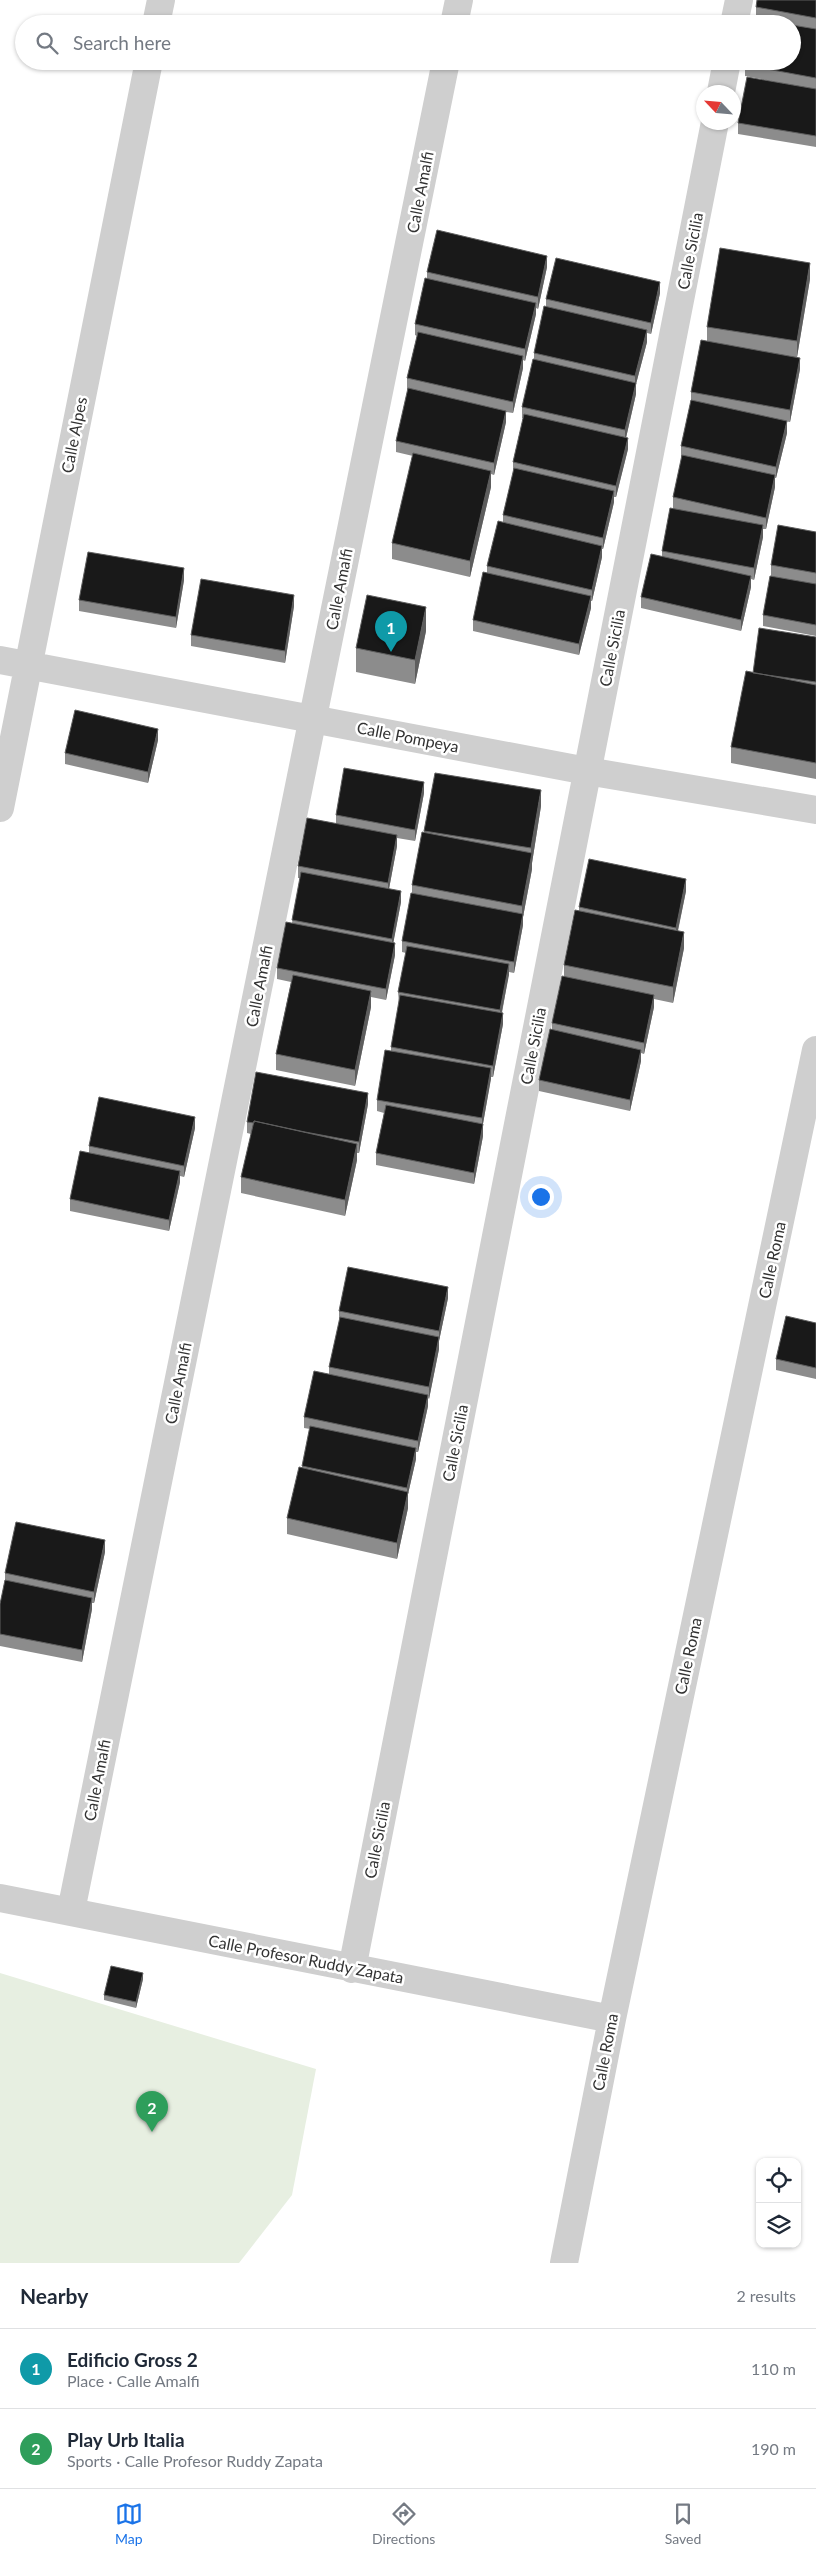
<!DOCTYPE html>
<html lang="en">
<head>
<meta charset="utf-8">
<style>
  :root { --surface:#fff; --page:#f6f6f7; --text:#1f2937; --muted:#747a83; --line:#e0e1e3; --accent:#1a73e8 }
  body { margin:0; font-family:Lato,sans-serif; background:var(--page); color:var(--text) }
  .controls { position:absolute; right:15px; bottom:15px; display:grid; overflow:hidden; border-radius:10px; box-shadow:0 1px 4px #0004 }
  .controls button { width:45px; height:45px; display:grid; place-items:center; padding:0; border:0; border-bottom:1px solid var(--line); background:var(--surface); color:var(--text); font:25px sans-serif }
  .compass { position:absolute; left:696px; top:85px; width:45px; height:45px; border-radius:50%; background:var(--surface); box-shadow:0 1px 4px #0004; rotate:296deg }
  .you { position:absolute; left:540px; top:1196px; width:18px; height:18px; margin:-12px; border:4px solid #fff; border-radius:50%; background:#1a73e8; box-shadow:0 0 0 8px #1a73e833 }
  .badge { display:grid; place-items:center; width:32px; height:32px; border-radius:50%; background:var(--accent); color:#fff; font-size:16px; font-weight:700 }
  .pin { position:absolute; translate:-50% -41px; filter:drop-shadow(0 1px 2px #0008) }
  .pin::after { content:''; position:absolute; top:26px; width:18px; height:15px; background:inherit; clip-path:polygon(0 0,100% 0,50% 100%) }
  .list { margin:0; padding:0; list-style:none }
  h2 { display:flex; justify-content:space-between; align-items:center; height:65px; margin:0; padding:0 20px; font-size:21px }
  h2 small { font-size:16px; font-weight:400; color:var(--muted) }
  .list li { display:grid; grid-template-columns:32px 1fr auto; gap:15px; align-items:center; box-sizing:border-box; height:80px; padding:0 20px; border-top:1px solid var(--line) }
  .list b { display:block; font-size:19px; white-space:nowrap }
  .list p { margin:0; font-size:16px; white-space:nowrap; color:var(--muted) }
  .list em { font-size:16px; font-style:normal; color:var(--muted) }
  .icon { flex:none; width:28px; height:28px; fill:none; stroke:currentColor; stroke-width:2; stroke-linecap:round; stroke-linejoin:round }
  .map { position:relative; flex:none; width:816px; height:2263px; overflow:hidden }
  .search { position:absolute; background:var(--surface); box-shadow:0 1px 4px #0004; left:15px; right:15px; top:15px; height:55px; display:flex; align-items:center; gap:12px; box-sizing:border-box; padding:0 18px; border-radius:28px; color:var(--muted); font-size:19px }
  .sheet { height:225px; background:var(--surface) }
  nav { display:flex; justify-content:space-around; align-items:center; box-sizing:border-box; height:70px; border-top:1px solid var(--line); background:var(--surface); font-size:14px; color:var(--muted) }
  nav a { display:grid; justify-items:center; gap:2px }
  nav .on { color:var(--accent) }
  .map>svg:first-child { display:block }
  .green { fill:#e7efe1 }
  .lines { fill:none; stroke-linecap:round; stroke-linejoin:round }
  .minor { stroke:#cfcfcf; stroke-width:28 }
  .wall { fill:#8c8c8c }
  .shaded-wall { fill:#5e5e5e }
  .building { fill:#191919; stroke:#5e5e5e }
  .labels { text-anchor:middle; stroke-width:5; stroke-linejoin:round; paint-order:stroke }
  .street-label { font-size:16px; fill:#323232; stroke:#fff }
</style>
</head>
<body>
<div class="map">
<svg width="816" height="2263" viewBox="0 0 816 2263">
  <rect width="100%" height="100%" fill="#fff"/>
  <!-- green -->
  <path class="green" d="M 0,1973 L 316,2069 L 292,2195 L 239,2263 L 0,2263 Z"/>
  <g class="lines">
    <!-- minor -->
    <path class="minor" d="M 156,24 L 161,0
      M 454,24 L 459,0
      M 734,24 L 739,0
      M 721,92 L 727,61
      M 0,660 L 587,771 L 816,810
      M 0,808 L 149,61
      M 0,1898 L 612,2019
      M 71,1911 L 446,61
      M 352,1969 L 715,122
      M 564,2263 L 612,2019 L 816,1050"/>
  </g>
  <!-- wall -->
  <path class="wall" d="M 816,0 L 816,29 L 792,25 L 792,24 L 787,24 L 756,18 L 756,7 Z
    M 816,29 L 816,147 L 738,134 L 738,123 L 798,86 L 745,76 L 745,65 Z
    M 547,267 L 538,309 L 536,308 L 536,314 L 525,361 L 523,360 L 523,368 L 513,413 L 506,412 L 506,422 L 494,475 L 491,474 L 491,487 L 470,577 L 392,559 L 392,543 L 413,456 L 396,452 L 396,441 L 408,390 L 407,390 L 407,378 L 417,336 L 415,335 L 415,324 L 427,278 L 427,272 Z
    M 810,279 L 797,357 L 800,369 L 790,422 L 779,420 L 787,433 L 776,478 L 775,478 L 775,487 L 766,529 L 763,529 L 763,537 L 754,580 L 751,579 L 751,587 L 741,631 L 641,608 L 641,597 L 662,556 L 662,551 L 673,508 L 673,497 L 682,457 L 681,457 L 681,446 L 691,400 L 691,392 L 707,341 L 707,327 Z
    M 660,293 L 651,334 L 647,333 L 647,342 L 636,384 L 636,394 L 626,438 L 628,449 L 616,497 L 614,497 L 614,502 L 603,549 L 602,549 L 602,557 L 592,601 L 591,601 L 591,608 L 579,655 L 473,631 L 473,620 L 487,573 L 487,566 L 503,522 L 503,515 L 513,473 L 513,462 L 523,418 L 522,418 L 522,407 L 534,359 L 534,353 L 546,307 L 546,299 Z
    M 816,532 L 816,636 L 763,626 L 763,615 L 771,576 L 771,565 Z
    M 184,580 L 176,628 L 79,611 L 79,600 Z
    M 294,606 L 285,663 L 191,646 L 191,635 Z
    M 426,631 L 415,684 L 356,672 L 356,648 Z
    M 816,637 L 816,779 L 731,763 L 731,747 L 753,673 Z
    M 158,740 L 148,783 L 65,764 L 65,753 Z
    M 424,793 L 415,841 L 397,838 L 397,846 L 389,889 L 401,902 L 393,943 L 395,955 L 386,1000 L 371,997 L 371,1007 L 355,1086 L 276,1070 L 276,1054 L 291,982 L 277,979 L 277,968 L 292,923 L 300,878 L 298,878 L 298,866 L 336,823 L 336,815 Z
    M 541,806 L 532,863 L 532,869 L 523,917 L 523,925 L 514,973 L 509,972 L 502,1013 L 503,1024 L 493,1077 L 491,1077 L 483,1124 L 483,1136 L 474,1184 L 376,1165 L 376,1153 L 384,1113 L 377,1111 L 377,1100 L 391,1051 L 391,1047 L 399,1003 L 398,992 L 406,953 L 402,952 L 402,941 L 412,893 L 412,885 L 424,831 Z
    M 686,891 L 678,931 L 684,948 L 673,1003 L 654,999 L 654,1007 L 644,1054 L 641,1053 L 641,1061 L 630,1111 L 539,1091 L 539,1080 L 552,1030 L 552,1023 L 564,977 L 564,965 L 579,910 L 579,907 Z
    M 368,1104 L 359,1153 L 357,1153 L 357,1160 L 345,1216 L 241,1193 L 241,1177 L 251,1134 L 247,1133 L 247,1122 Z
    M 195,1128 L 184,1177 L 180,1176 L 180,1182 L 169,1231 L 70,1211 L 70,1199 L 89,1153 L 89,1146 Z
    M 448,1298 L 439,1341 L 439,1349 L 429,1399 L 428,1398 L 428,1406 L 418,1452 L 416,1452 L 416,1459 L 408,1494 L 408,1508 L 397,1559 L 287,1534 L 287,1518 L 302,1468 L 310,1429 L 304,1428 L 304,1417 L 329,1374 L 329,1367 L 339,1323 L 339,1311 Z
    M 816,1323 L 816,1379 L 776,1370 L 776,1359 Z
    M 105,1552 L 94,1603 L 92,1603 L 92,1609 L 82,1662 L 0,1646 L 0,1604 L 5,1580 L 5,1573 Z
    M 143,1979 L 136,2008 L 104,2000 L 104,1995 Z"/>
  <!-- shaded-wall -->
  <path class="shaded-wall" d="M 547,256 L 547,267 L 538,309 L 538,297 Z
    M 810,263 L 810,279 L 797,357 L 797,341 Z
    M 660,282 L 660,293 L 651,334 L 651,323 Z
    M 536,303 L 536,314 L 525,361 L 525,349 Z
    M 647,330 L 647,342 L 636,384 L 636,394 L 625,442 L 625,430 L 635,387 L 635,376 Z
    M 523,356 L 523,368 L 513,413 L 513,402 Z
    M 800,358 L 800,369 L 790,422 L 790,410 Z
    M 506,411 L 506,422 L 494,475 L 494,463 Z
    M 787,421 L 787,433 L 776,478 L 776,467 Z
    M 628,438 L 628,449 L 616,497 L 616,486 Z
    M 491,471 L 491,487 L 470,577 L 470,561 Z
    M 775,475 L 775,487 L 766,529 L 766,518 Z
    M 614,491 L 614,502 L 603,549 L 603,538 Z
    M 763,525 L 763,537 L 754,580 L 754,568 Z
    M 602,546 L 602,557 L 592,601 L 592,590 Z
    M 184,568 L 184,580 L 176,628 L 176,617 Z
    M 751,576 L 751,587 L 741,631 L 741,620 Z
    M 294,595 L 294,606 L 285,663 L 285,651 Z
    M 591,596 L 591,608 L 579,655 L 579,644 Z
    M 426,607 L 426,631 L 415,684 L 415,660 Z
    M 158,729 L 158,740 L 148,783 L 148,772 Z
    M 424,782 L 424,793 L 415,841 L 415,830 Z
    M 541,790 L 541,806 L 532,863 L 532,869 L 523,917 L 523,925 L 514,973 L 514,962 L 522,918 L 522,906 L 531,854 L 531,848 Z
    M 397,835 L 397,846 L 388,894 L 388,883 Z
    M 686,879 L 686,891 L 676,939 L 676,928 Z
    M 401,891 L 401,902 L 392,950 L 392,939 Z
    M 684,932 L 684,948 L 673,1003 L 673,987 Z
    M 395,943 L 395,955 L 386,1000 L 386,989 Z
    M 509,964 L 509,975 L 500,1021 L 500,1010 Z
    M 371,991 L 371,1007 L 355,1086 L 355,1070 Z
    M 654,995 L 654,1007 L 644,1054 L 644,1043 Z
    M 503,1013 L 503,1024 L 493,1077 L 493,1066 Z
    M 641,1050 L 641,1061 L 630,1111 L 630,1100 Z
    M 491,1068 L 491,1079 L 482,1129 L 483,1124 L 483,1136 L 474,1184 L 474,1173 L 482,1130 L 482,1118 Z
    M 368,1093 L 368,1104 L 359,1153 L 359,1142 Z
    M 195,1117 L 195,1128 L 184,1177 L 184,1166 Z
    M 357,1144 L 357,1160 L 345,1216 L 345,1200 Z
    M 180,1171 L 180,1182 L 169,1231 L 169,1220 Z
    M 448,1287 L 448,1298 L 439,1341 L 439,1349 L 429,1399 L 429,1387 L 439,1338 L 439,1331 Z
    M 428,1395 L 428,1406 L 418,1452 L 418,1441 Z
    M 416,1448 L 416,1459 L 408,1494 L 408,1508 L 397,1559 L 397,1543 L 407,1497 L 407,1488 Z
    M 105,1540 L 105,1552 L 94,1603 L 94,1592 Z
    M 92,1598 L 92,1609 L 82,1662 L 82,1650 Z
    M 143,1973 L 143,1979 L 136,2008 L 136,2002 Z"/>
  <!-- building -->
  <path class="building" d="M 757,0 L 816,0 L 816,18 L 756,7 Z
    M 754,18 L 786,24 L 753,24 Z
    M 792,25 L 816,29 L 816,78 L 745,65 L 745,61 L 792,61 Z
    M 747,77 L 816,89 L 816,136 L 738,123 Z
    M 437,230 L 547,256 L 538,297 L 427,272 Z
    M 720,248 L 810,263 L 797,341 L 707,327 Z
    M 556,258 L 660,282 L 651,323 L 546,299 Z
    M 425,278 L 536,303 L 525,349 L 415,324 Z
    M 544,306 L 647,330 L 635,376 L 534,353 Z
    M 418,332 L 523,356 L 513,402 L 407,378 Z
    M 701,340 L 800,358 L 790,410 L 691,392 Z
    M 533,359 L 636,383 L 625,430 L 522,407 Z
    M 408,388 L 506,411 L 494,463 L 396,441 Z
    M 691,400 L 787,421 L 776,467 L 681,446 Z
    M 524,414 L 628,438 L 616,486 L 513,462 Z
    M 413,453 L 491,471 L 470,561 L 392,543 Z
    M 682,455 L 775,475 L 766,518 L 673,497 Z
    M 514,468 L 614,491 L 603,538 L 503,515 Z
    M 670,508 L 763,525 L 754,568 L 662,551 Z
    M 498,521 L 602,546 L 592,590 L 487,566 Z
    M 778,525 L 816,532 L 816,573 L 771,565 Z
    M 88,552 L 184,568 L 176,617 L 79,600 Z
    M 651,554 L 751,576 L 741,620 L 641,597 Z
    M 483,572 L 591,596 L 579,644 L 473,620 Z
    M 770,576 L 816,584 L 816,625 L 763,615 Z
    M 201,579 L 294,595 L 285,651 L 191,635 Z
    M 367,595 L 426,607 L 415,660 L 356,648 Z
    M 759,628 L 816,637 L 816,682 L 753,673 Z
    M 746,671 L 816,685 L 816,763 L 731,747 Z
    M 75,710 L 158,729 L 148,772 L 65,753 Z
    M 344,768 L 424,782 L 415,830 L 336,815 Z
    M 435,773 L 541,790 L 531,848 L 424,831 Z
    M 307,818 L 397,835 L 388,883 L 298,866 Z
    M 422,832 L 532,853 L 522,906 L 412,885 Z
    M 589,859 L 686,879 L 676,928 L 579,907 Z
    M 301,872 L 401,891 L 392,939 L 292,920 Z
    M 411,893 L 523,914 L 514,962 L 402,941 Z
    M 575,910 L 684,932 L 673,987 L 564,965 Z
    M 286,922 L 395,943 L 386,989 L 277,968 Z
    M 407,946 L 509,964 L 500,1010 L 398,992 Z
    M 293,975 L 371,991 L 355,1070 L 276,1054 Z
    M 562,976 L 654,995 L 644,1043 L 552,1023 Z
    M 400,995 L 503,1013 L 493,1066 L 391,1047 Z
    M 550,1029 L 641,1050 L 630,1100 L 539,1080 Z
    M 385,1050 L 491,1068 L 482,1118 L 377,1100 Z
    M 256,1072 L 368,1093 L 359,1142 L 305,1132 L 254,1121 L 254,1123 L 247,1122 Z
    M 99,1097 L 195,1117 L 184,1166 L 89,1146 Z
    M 386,1105 L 483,1124 L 474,1173 L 376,1153 Z
    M 254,1121 L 357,1144 L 345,1200 L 241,1177 Z
    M 80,1151 L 180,1171 L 169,1220 L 70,1199 Z
    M 348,1267 L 448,1287 L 439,1331 L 339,1311 Z
    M 786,1316 L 816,1323 L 816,1368 L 776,1359 Z
    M 340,1317 L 439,1337 L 429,1387 L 329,1367 Z
    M 314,1371 L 428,1395 L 418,1441 L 304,1417 Z
    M 310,1426 L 416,1448 L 407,1488 L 302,1466 Z
    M 299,1467 L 408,1492 L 397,1543 L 287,1518 Z
    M 16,1522 L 105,1540 L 94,1592 L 5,1573 Z
    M 5,1580 L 92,1598 L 82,1650 L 0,1634 L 0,1604 Z
    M 111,1966 L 143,1973 L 136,2002 L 104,1995 Z"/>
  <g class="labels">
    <!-- street labels -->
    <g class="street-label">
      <text transform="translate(420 192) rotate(-79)" y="6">Calle Amalfi</text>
      <text transform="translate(690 251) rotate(-79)" y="6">Calle Sicilia</text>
      <text transform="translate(74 435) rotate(-79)" y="6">Calle Alpes</text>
      <text transform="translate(339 589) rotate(-79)" y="6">Calle Amalfi</text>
      <text transform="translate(612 648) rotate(-79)" y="6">Calle Sicilia</text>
      <text transform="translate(408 737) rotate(11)" y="6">Calle Pompeya</text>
      <text transform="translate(259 986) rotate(-79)" y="6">Calle Amalfi</text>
      <text transform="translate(533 1046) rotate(-79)" y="6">Calle Sicilia</text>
      <text transform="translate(772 1260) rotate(-78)" y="6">Calle Roma</text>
      <text transform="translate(178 1383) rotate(-79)" y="6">Calle Amalfi</text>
      <text transform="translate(455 1443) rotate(-79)" y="6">Calle Sicilia</text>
      <text transform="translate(688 1656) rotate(-78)" y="6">Calle Roma</text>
      <text transform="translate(97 1780) rotate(-79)" y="6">Calle Amalfi</text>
      <text transform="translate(377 1840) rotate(-79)" y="6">Calle Sicilia</text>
      <text transform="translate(306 1959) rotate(11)" y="6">Calle Profesor Ruddy Zapata</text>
      <text transform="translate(605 2052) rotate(-79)" y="6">Calle Roma</text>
    </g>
  </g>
</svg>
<div class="controls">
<button><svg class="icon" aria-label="locate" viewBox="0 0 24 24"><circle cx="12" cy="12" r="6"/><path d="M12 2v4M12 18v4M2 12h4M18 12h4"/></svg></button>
<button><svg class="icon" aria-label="layers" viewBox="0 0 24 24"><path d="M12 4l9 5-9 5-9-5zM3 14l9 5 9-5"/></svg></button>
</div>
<svg class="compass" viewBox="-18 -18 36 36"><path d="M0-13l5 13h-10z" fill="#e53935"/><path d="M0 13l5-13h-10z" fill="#747a83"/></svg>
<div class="you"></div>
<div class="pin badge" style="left:391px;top:652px;background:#0f9aa8">1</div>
<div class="pin badge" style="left:152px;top:2132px;background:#2e9e5b">2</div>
<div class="search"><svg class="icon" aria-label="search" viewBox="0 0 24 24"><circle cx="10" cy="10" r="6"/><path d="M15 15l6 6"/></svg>Search here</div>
</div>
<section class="sheet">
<h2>Nearby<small>2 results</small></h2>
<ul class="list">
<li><span class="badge" style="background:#0f9aa8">1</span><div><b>Edificio Gross 2</b><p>Place · Calle Amalfi</p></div><em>110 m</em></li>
<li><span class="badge" style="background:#2e9e5b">2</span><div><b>Play Urb Italia</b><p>Sports · Calle Profesor Ruddy Zapata</p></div><em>190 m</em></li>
</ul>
</section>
<nav>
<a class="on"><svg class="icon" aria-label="map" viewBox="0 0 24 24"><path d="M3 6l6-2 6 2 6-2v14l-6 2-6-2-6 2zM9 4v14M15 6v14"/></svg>Map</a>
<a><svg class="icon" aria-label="directions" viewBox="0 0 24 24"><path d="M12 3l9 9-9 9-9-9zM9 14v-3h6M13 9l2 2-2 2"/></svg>Directions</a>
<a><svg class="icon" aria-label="saved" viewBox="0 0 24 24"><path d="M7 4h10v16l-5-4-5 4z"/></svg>Saved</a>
</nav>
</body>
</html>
